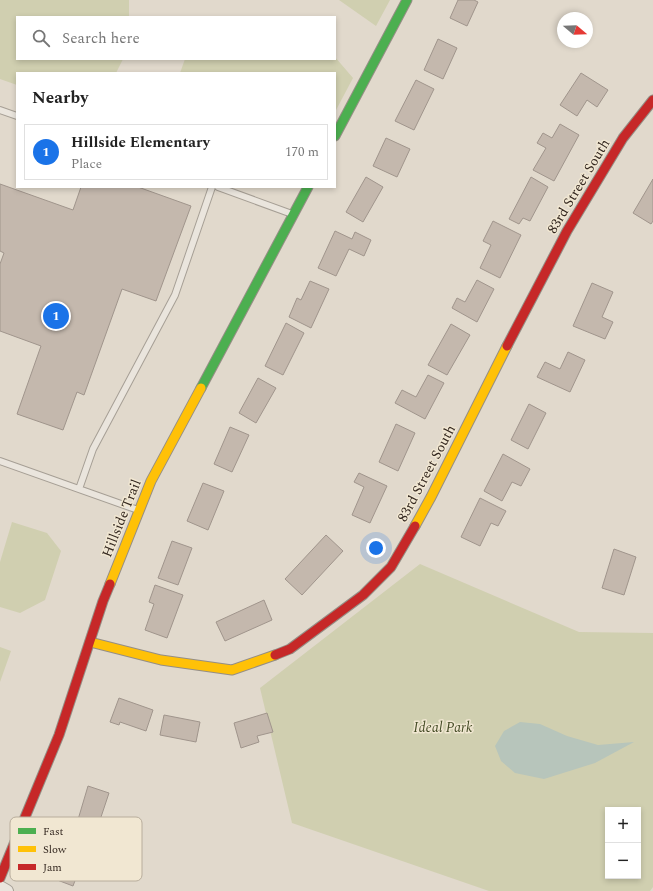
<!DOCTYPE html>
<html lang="en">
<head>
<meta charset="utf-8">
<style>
  :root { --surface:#fff; --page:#f2f2f2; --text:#222; --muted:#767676; --line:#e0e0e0; --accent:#1a73e8 }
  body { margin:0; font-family:Spectral,serif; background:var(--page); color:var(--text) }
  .controls { position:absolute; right:12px; bottom:12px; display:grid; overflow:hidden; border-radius:0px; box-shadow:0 2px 6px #0003 }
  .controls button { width:36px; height:36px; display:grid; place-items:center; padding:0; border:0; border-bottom:1px solid var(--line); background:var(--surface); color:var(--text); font:20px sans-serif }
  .compass { position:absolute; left:557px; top:12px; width:36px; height:36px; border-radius:50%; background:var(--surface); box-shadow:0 2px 6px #0003; rotate:109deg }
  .you { position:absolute; left:376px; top:548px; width:14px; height:14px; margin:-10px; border:3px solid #fff; border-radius:50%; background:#1a73e8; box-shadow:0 0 0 6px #1a73e833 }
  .badge { display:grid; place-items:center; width:26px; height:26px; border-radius:50%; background:var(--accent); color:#fff; font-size:13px; font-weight:700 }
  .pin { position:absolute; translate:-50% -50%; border:2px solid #fff; box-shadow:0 1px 4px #0006 }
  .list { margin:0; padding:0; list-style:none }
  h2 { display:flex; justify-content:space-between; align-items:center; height:52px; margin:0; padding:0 16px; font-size:17px }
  h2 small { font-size:13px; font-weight:400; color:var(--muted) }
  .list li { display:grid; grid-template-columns:26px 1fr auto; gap:12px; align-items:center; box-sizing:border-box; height:56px; margin:0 8px 8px; padding:0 8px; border:1px solid var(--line); border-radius:0px }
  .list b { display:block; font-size:15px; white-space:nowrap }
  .list p { margin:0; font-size:13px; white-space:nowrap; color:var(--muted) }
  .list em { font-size:13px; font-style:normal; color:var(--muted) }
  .icon { flex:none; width:22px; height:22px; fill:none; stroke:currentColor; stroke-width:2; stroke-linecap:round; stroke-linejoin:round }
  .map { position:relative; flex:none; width:653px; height:891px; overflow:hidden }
  .search { position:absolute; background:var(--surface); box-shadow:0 2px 6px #0003; left:16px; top:16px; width:320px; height:44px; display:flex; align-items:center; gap:10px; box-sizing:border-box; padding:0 14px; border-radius:0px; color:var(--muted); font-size:15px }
  .panel { position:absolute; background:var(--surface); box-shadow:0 2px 6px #0003; left:16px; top:72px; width:320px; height:116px; border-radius:0px }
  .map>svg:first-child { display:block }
  .green { fill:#d0cfb0; fill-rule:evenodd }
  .water { fill:#b7c5bb }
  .building { fill:#c4b8ad; stroke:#a0958c }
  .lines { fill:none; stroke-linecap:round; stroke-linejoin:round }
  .lane-casing { stroke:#a69f95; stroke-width:8 }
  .street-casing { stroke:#a69f95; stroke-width:14 }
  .fast-casing { stroke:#958e85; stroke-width:11 }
  .slow-casing { stroke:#958e85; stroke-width:11 }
  .jam-casing { stroke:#958e85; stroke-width:11 }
  .lane { stroke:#eae5dd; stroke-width:6 }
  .street { stroke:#eae5dd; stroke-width:12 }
  .fast { stroke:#4caf50; stroke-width:9 }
  .slow { stroke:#ffc107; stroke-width:9 }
  .jam { stroke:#c62828; stroke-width:9 }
  .labels { text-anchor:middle; stroke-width:3; stroke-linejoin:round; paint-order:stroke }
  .street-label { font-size:14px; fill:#33271f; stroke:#f1e7d2 }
  .park-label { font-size:14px; font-style:italic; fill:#464d27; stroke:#f1e7d2 }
  .key { fill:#f1e7d2; stroke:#b8ad9c; stroke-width:1 }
  .key-label { font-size:11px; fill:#33271f }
</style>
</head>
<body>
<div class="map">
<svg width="653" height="891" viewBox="0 0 653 891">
  <rect width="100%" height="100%" fill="#e1d9cc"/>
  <!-- green -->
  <path class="green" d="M 0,0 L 129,0 L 129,17 L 17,17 L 17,59 L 123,59 L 116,73 L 17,73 L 17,85 L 0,79 Z
    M 339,0 L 390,0 L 376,26 Z
    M 335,57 L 353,78 L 335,112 L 335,73 L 180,73 L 185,59 L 335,59 Z
    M 12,522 L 47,533 L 61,551 L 45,600 L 20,613 L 0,607 L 0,562 Z
    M 420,564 L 579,632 L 653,633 L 653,887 L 650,891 L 489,891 L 292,823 L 260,688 ZM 608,810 L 638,810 L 638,876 L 608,876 Z
    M 0,647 L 11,651 L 0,682 Z"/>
  <!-- water -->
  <path class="water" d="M 520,722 L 540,724 L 567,736 L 598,745 L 634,742 L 595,763 L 544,779 L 515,773 L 501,761 L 495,746 L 504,731 Z"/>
  <!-- building -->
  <path class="building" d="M 458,0 L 474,0 L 478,2 L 467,26 L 450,18 Z
    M 438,39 L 457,48 L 443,79 L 424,70 Z
    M 581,73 L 608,90 L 597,107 L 587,100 L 577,116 L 560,105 Z
    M 416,80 L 434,89 L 414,130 L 395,121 Z
    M 560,124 L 579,135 L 554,181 L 533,170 L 546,148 L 537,143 L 543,133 L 552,138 Z
    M 386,138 L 410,149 L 397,177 L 373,166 Z
    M 366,177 L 383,187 L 363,222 L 346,212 Z
    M 531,177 L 548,187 L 530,221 L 523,218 L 519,224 L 509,219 Z
    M 653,179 L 653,221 L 651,224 L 633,213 Z
    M 0,184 L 73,210 L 81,187 L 138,187 L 191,206 L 156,301 L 122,289 L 84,395 L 77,392 L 63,430 L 17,414 L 41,346 L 0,331 L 0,264 L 4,253 L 0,251 Z
    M 493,221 L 521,235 L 500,278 L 480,268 L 491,245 L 483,241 Z
    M 335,231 L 352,239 L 355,232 L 371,240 L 364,256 L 349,249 L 336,276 L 318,268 Z
    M 477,280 L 494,289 L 477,322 L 452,308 L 457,298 L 465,302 Z
    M 310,281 L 329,289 L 311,328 L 289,317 L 297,298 L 301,300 Z
    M 592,283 L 613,292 L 602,317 L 613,322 L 605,339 L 573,326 Z
    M 286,323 L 304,333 L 283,375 L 265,366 Z
    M 451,324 L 470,335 L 447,375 L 428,365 Z
    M 568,352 L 585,360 L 570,392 L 537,377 L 545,362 L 560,369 Z
    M 428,375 L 444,383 L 425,419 L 395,403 L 402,390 L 416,397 Z
    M 258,378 L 276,388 L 256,423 L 239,413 Z
    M 529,404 L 546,413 L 528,449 L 511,440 Z
    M 396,424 L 415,433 L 398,471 L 379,462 Z
    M 230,427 L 249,435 L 232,472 L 214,464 Z
    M 503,454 L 530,469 L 521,486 L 512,482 L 502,501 L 484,491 Z
    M 359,473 L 387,486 L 370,523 L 352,515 L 364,487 L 354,482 Z
    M 203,483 L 224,491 L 208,530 L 187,521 Z
    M 480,498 L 506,511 L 498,526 L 491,523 L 480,546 L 461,537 Z
    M 326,535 L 343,551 L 302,595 L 285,579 Z
    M 172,541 L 192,548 L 178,585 L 158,578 Z
    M 614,549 L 636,557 L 624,595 L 602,588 Z
    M 155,585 L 183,595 L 167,638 L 145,630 L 154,604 L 149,602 Z
    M 264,600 L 272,620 L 225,641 L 216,622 Z
    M 119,698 L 153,710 L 146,731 L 120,722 L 119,725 L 110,722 Z
    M 267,713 L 273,732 L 257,736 L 259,742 L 241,748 L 234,723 Z
    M 164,715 L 200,722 L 196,742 L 160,735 Z
    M 88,786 L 109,793 L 97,829 L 77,823 Z
    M 71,829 L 93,838 L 91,842 L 98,845 L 94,855 L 86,851 L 73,886 L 52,878 Z"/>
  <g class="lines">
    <!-- lane casing -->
    <g class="lane-casing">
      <path id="lane" d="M 0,110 L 17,116
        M 218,187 L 292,214
        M 0,461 L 138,510
        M 79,489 L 93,449 L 175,295 L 212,187"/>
    </g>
    <!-- street casing -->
    <g class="street-casing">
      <path id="street" d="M 0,887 L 7,891"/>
    </g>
    <!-- fast casing -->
    <g class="fast-casing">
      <path id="fast" d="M 335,136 L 407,0
        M 201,388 L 308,187"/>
    </g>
    <!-- slow casing -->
    <g class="slow-casing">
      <path id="slow" d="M 415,526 L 431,497 L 507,346
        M 110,584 L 151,481 L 201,388
        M 90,642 L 161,660 L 232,670 L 275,655"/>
    </g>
    <!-- jam casing -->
    <g class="jam-casing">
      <path id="jam" d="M 507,346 L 567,231 L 623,138 L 653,100
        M 275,655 L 290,649 L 363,595 L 391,567 L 415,526
        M 0,878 L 59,735 L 103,601 L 110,584"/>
    </g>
    <!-- lane -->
    <use href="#lane" class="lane"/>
    <!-- street -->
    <use href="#street" class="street"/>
    <!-- fast -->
    <use href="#fast" class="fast"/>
    <!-- slow -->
    <use href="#slow" class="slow"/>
    <!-- jam -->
    <use href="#jam" class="jam"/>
  </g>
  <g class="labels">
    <!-- street labels -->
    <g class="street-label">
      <text transform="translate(578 186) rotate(-59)" y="5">83rd Street South</text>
      <text transform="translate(426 473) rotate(-62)" y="5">83rd Street South</text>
      <text transform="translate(121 518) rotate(-68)" y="5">Hillside Trail</text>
    </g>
    <!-- park labels -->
    <g class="park-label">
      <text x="443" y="732">Ideal Park</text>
    </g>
  </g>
  <!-- legend -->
  <rect x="10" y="817" width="132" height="64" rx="6" class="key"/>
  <rect x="18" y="828" width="18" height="6" fill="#4caf50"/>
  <rect x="18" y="846" width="18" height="6" fill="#ffc107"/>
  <rect x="18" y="864" width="18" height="6" fill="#c62828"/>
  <g class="key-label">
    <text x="43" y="835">Fast</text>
    <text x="43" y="853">Slow</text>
    <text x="43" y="871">Jam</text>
  </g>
</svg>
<div class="controls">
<button>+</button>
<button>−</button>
</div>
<svg class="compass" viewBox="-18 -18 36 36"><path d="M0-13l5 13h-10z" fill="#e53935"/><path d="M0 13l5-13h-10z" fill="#767676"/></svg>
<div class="you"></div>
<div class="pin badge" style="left:56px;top:316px">1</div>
<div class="search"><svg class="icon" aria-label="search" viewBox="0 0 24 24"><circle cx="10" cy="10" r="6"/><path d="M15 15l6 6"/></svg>Search here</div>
<section class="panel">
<h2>Nearby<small></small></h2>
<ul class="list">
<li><span class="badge">1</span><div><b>Hillside Elementary</b><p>Place</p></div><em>170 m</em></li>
</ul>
</section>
</div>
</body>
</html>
